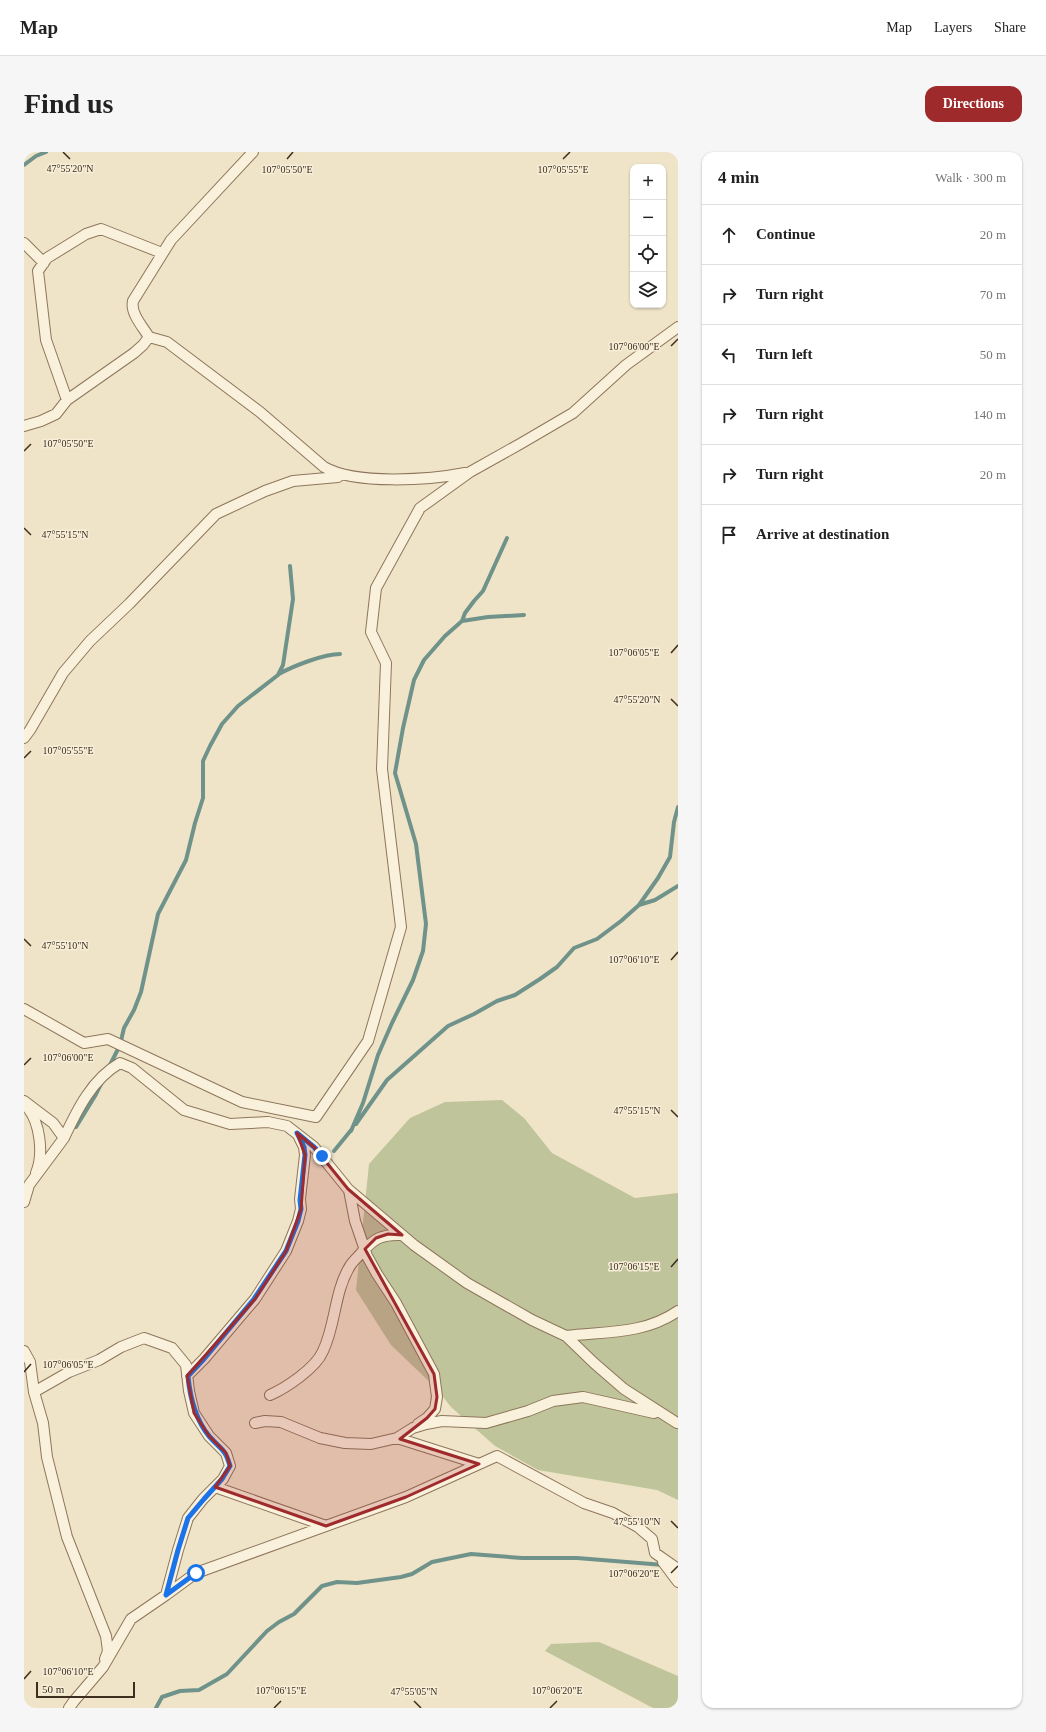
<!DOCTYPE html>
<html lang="en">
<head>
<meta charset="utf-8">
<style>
  :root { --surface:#fff; --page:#f6f6f6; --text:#222; --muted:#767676; --line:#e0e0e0; --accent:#9e2a2b }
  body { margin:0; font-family:Georgia,serif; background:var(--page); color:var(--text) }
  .controls { position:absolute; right:12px; top:12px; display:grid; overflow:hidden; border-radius:8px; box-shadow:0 1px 3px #0004 }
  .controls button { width:36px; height:36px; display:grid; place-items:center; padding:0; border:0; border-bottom:1px solid var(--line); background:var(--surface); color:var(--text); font:20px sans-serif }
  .scale { position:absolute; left:12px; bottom:10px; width:99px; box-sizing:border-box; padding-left:4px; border:2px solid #3d2e20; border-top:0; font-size:11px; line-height:14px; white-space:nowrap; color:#3d2e20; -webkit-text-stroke:3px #f7eed8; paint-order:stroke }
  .stop { position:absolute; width:12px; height:12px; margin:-9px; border:3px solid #1a73e8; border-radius:50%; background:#fff }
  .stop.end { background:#1a73e8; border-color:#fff; box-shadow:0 1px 4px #0008 }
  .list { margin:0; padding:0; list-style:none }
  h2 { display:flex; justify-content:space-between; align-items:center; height:52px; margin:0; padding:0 16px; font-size:17px }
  h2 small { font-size:13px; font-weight:400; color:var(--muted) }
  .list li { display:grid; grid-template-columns:26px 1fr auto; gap:12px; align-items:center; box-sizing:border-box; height:60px; padding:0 16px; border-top:1px solid var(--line) }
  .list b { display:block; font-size:15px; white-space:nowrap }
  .list em { font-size:13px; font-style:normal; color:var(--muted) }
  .icon { flex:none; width:22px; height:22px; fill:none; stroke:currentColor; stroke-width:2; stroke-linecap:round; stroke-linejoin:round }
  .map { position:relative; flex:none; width:654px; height:1556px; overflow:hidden; border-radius:12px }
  header { display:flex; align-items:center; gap:24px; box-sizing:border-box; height:56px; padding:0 20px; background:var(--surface); border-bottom:1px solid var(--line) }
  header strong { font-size:19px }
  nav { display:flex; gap:22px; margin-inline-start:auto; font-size:14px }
  .intro { display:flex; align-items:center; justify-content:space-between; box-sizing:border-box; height:96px; padding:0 24px }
  h1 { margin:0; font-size:28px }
  .button { padding:10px 18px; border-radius:12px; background:var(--accent); color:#fff; font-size:14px; font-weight:700 }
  main { display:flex; gap:24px; padding:0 24px }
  aside { flex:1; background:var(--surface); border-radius:12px; box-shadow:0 1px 3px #0004 }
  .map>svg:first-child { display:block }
  .cemetery { fill:#bfc49a }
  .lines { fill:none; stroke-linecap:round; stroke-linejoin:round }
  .stream { stroke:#6f938a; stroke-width:4 }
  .street-casing { stroke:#8d765c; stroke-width:12 }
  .street { stroke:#faf1dc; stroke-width:10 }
  .route { stroke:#1a73e8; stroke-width:5 }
  .marked { fill:#9e2a2b; fill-opacity:0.2; stroke:#9e2a2b; stroke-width:3; stroke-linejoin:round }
  .ticks { fill:none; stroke:#3d2e20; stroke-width:1.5 }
  .ticks-label { font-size:10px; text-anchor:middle; fill:#3d2e20; stroke:#f7eed8; stroke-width:3; stroke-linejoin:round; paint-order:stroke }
</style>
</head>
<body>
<header>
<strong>Map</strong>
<nav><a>Map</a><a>Layers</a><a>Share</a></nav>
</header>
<div class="intro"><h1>Find us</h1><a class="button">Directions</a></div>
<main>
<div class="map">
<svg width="654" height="1556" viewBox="0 0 654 1556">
  <rect width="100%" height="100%" fill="#f0e4c8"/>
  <!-- cemetery -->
  <path class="cemetery" d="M 478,948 L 500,966 L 528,1001 L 611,1046 L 654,1041 L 654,1348 L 633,1338 L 514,1318 L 471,1294 L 427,1255 L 412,1236 L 367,1193 L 332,1138 L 345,1012 L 386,966 L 421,950 Z
    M 575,1490 L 654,1524 L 654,1556 L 629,1556 L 521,1499 L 527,1492 Z"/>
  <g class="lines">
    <!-- stream -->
    <path class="stream" d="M 0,13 L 12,4 L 22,0
      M 438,469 L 464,465 L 500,463
      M 255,522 C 269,514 300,502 316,502
      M 615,753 L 631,748 L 654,734
      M 84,917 L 96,893 L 100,876 L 110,858 L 117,840 L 134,762 L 162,708 L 171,671 L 179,646 L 179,609 L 186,594 L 198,572 L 214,554 L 254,523 L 259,513 L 269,447 L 266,414
      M 332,972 L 363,928 L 424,874 L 450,862 L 473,849 L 491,843 L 516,827 L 533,815 L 550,796 L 573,787 L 597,769 L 615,753 L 634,726 L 646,705 L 650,670 L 654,655
      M 52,975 L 71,944 L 78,930
      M 327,979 L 339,951 L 354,903 L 368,871 L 389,828 L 399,799 L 402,772 L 392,692 L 371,621 L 379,576 L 390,528 L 400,508 L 421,484 L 438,469 L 441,461 L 450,449 L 459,439 L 483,386
      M 310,999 L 328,977
      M 132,1556 L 138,1545 L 156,1539 L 175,1538 L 203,1522 L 243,1479 L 255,1470 L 270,1462 L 298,1434 L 313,1430 L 333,1431 L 377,1425 L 388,1422 L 408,1410 L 447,1402 L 498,1406 L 553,1406 L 640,1413"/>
    <!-- street casing -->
    <g class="street-casing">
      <path id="street" d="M 229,0 L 147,88 L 109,149 C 106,161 119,175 125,185 L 143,190 L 236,260 L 300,315 C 331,333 406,328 441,321
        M 0,91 L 20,111
        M 43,248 L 22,188 L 14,119 L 23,106 L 62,82 L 77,77 L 138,101
        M 0,274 L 17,269 L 32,262 L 43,248 L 110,201 L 119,193 L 125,185
        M 0,586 L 6,578 L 39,521 L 66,489 L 105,452 L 192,362 L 241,339 L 269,329 L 314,325
        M 0,857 L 60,891 L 84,887 L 218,950 L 292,965 L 344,889 L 377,775 L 358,617 L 362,511 L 347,480 L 352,436 L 396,356 L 446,320 L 496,292 L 549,261 L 602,213 L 654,175
        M 0,949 L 29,971 L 40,986 L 5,1033 L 0,1050
        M 3,955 C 16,970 20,1002 12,1021
        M 40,986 C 53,958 68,927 96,911 L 108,916 L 160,958 L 206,972 L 244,970 L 263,974 L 290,995 L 324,1037 L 390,1093 L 443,1131 L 508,1168 L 542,1184 L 570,1211 L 600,1237 L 653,1271
        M 325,1038 L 331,1069 L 343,1104 L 353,1122 L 372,1151 L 410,1222 L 413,1245 L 411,1257 L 403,1266 L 394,1272
        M 542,1184 C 581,1179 619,1183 654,1159
        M 0,1199 L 6,1210 L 10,1240 L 19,1271 L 23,1305 L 43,1385 L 82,1484 L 84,1499 L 81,1507
        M 163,1224 L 180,1207 L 231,1147 L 262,1099 L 274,1069 L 277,1057 L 276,1047 L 281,1003 L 280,995 L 275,985
        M 10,1240 L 45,1220 L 75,1208 L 97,1195 L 120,1186 L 148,1196 L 162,1213 L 165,1239 L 170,1261 L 185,1284 L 202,1301 L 206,1314 L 199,1327 L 179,1347 L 164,1366 L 154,1398 L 142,1443 L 107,1467 L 79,1515 L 50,1549 L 45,1556
        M 246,1243 C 262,1236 292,1216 299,1199 C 312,1172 310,1140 326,1114 C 329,1109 334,1105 338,1100 C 351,1086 358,1082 378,1083
        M 231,1271 L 241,1269 L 257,1270 L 296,1286 L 321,1291 L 347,1292 L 373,1286 L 389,1276 L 402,1272 L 418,1269 L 462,1271 L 504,1259 L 529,1249 L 559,1245 L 630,1261
        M 373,1286 L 455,1312
        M 191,1335 L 302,1374
        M 639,1410 L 654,1430
        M 142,1443 L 172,1421 L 382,1345 L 473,1304 L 560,1351 L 589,1361 L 614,1375 L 628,1387 L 631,1401 L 654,1417"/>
    </g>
    <!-- street -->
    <use href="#street" class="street"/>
  </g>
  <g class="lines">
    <!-- route -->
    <path class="route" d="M 172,1421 L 142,1443 L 154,1398 L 164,1366 L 180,1347 L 198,1327 L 206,1314 C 201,1296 197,1298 185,1284 C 171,1267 166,1246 164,1224 L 180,1207 L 230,1147 L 262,1099 L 274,1069 L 277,1057 L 276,1048 L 281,1003 L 280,995 L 273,981 L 290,995 L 298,1004"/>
  </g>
  <!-- marked area -->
  <path class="marked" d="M 273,981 L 290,995 L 324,1037 L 378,1083 L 364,1082 L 352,1086 L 341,1097 L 410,1222 L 413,1245 L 411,1257 L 403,1266 L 376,1287 L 455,1312 L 382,1345 L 302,1374 L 191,1335 L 206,1314 L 202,1301 L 185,1284 L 170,1261 L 163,1224 L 231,1147 L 262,1099 L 277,1057 L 281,1003 Z"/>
  <!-- ticks -->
  <path class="ticks" d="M 39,0 L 46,7M 263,7 L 269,0M 539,7 L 546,0M 647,194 L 654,187M 0,299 L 7,292M 0,376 L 7,383M 647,501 L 654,493M 647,547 L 654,554M 0,606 L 7,599M 0,787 L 7,794M 647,808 L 654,800M 0,913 L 7,906M 647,958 L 654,965M 647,1115 L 654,1107M 0,1220 L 7,1212M 647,1369 L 654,1376M 647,1421 L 654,1414M 0,1527 L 7,1519M 390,1549 L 397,1556M 250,1556 L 257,1549M 526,1556 L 533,1549"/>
  <g class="ticks-label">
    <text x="46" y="20">47°55'20"N</text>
    <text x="263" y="21">107°05'50"E</text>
    <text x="539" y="21">107°05'55"E</text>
    <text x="610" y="198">107°06'00"E</text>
    <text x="44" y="295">107°05'50"E</text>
    <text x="41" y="386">47°55'15"N</text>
    <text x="610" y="504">107°06'05"E</text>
    <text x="613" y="551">47°55'20"N</text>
    <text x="44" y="602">107°05'55"E</text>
    <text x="41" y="797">47°55'10"N</text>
    <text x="610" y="811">107°06'10"E</text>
    <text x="44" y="909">107°06'00"E</text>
    <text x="613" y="962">47°55'15"N</text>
    <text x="610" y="1118">107°06'15"E</text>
    <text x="44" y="1216">107°06'05"E</text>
    <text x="613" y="1373">47°55'10"N</text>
    <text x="610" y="1425">107°06'20"E</text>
    <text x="44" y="1523">107°06'10"E</text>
    <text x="257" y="1542">107°06'15"E</text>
    <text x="533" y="1542">107°06'20"E</text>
    <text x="390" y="1543">47°55'05"N</text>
  </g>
</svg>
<div class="controls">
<button>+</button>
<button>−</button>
<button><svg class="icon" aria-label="locate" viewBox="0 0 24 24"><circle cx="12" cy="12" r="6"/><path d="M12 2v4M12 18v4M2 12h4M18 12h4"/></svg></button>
<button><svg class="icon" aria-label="layers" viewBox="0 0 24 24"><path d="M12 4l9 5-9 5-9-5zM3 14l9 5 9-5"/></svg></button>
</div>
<div class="scale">50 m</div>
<div class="stop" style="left:172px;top:1421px"></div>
<div class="stop end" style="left:298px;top:1004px"></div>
</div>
<aside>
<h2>4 min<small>Walk · 300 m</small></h2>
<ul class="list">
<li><svg class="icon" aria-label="ahead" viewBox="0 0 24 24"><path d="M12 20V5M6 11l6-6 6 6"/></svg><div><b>Continue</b></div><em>20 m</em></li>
<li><svg class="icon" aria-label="right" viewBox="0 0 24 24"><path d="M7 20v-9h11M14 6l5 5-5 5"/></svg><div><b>Turn right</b></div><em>70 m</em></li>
<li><svg class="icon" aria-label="left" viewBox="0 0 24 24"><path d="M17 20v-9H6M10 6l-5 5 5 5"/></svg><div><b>Turn left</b></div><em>50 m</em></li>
<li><svg class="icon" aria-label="right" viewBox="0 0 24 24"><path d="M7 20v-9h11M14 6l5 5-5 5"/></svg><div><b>Turn right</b></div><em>140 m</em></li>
<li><svg class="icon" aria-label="right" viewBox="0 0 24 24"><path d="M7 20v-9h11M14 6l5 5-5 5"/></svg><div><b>Turn right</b></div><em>20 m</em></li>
<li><svg class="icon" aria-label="arrive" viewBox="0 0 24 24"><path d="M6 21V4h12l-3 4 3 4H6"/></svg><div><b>Arrive at destination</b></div></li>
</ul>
</aside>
</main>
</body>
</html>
